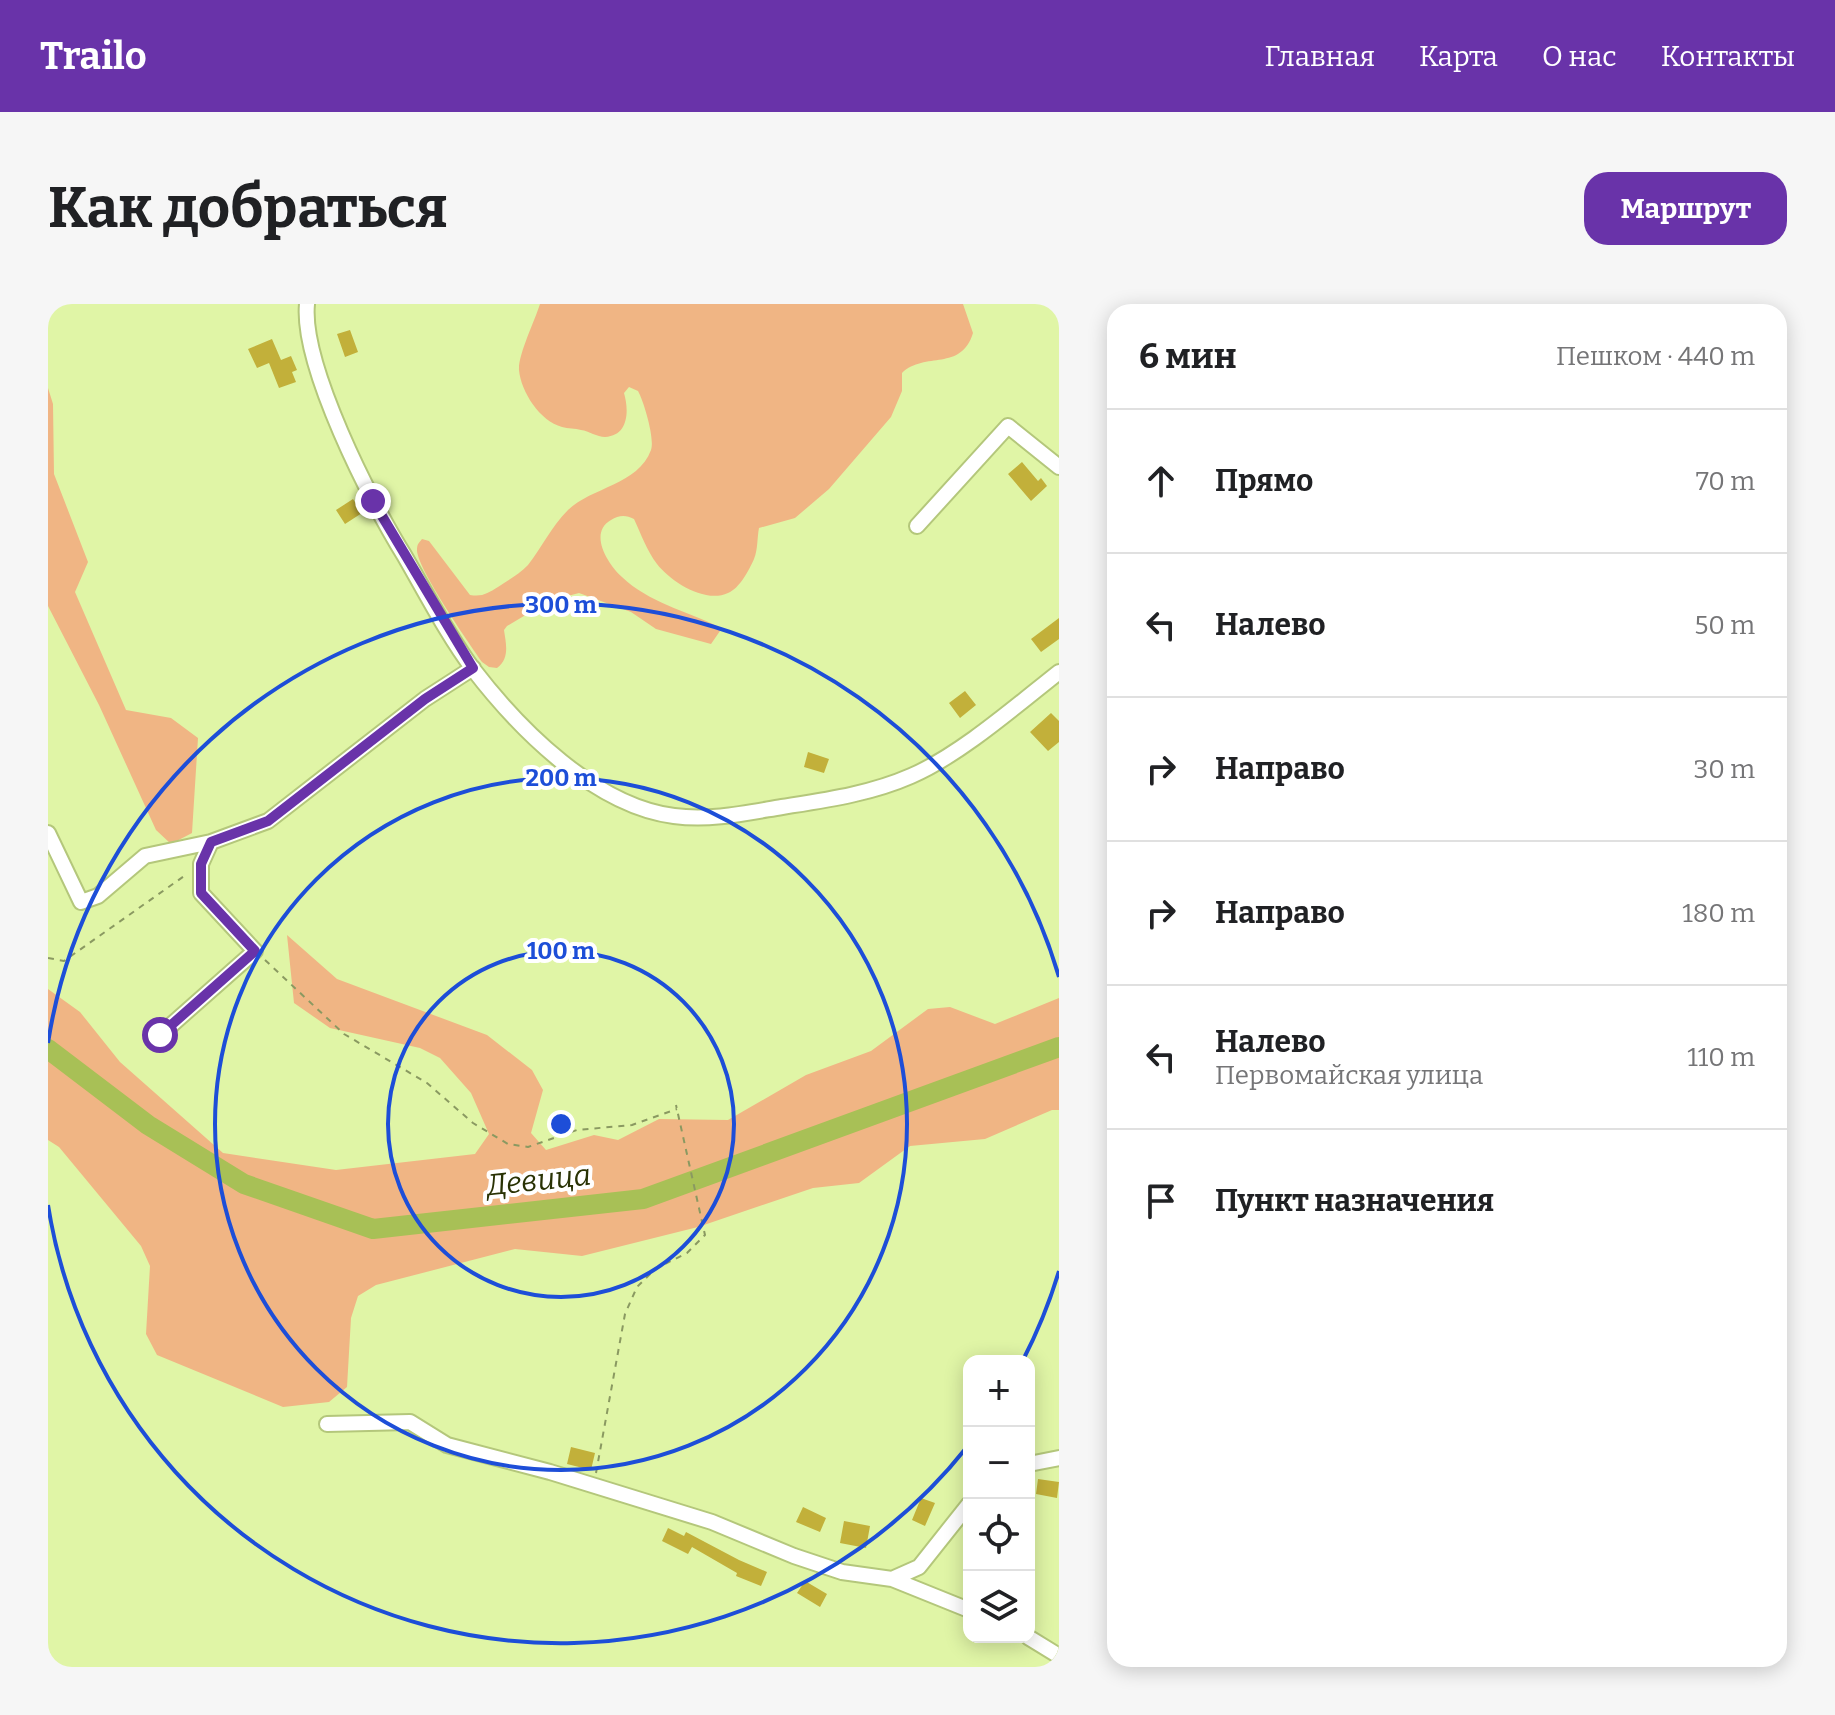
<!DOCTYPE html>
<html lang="ru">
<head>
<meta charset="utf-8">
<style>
  :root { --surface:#fff; --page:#f6f6f6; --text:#202124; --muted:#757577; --line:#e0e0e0; --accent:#6933a9 }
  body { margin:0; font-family:Bitter,serif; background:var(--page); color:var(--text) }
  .controls { position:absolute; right:24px; bottom:24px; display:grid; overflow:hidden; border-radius:16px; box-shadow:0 4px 20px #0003 }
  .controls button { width:72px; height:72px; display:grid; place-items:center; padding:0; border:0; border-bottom:2px solid var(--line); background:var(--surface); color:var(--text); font:40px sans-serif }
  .stop { position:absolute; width:24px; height:24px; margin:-18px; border:6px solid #6933a9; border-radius:50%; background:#fff }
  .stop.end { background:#6933a9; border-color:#fff; box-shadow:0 2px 8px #0008 }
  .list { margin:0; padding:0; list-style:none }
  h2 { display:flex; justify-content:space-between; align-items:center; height:104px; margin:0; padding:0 32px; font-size:34px }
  h2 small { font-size:26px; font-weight:400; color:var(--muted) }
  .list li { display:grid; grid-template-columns:52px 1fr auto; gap:24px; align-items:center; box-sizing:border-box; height:144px; padding:0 32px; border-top:2px solid var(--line) }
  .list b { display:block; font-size:30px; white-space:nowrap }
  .list p { margin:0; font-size:26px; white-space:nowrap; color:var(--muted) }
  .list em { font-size:26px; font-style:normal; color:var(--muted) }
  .icon { flex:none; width:44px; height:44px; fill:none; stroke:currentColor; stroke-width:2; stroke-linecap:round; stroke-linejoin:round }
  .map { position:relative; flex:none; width:1011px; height:1363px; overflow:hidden; border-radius:24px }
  header { display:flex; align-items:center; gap:48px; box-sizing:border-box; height:112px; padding:0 40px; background:var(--accent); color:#fff }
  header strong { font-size:38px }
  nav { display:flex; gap:44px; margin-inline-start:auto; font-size:28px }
  .intro { display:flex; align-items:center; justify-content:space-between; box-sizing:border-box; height:192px; padding:0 48px }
  h1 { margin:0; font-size:56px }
  .button { padding:20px 36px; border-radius:24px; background:var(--accent); color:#fff; font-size:28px; font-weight:700 }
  main { display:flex; gap:48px; padding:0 48px }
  aside { flex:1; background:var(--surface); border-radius:24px; box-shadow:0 4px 20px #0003 }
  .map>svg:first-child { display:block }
  .green { fill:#f0b584 }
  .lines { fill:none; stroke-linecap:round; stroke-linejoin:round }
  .river { stroke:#a8c056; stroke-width:20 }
  .building { fill:#c2b03a }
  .minor-casing { stroke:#b4c77b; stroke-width:18 }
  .path { stroke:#8a9961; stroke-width:2; stroke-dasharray:6 6; stroke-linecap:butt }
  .minor { stroke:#fff; stroke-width:14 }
  .route { stroke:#6933a9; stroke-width:10 }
  .ring { fill:none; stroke:#1d4ed8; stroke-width:4 }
  .labels { text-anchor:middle; stroke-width:8; stroke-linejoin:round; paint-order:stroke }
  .water-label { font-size:30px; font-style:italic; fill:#293204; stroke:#fff }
  .centre { fill:#1d4ed8; stroke:#fff; stroke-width:4 }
  .ring-label { font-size:24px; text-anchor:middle; font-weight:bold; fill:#1d4ed8; stroke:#fff; stroke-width:8; stroke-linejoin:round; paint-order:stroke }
</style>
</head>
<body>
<header>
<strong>Trailo</strong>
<nav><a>Главная</a><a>Карта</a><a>О нас</a><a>Контакты</a></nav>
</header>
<div class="intro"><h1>Как добраться</h1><a class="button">Маршрут</a></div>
<main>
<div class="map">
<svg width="1011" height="1363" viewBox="0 0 1011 1363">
  <rect width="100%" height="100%" fill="#e0f5a6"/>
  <!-- green -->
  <path class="green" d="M 492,0 L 915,0 L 925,29 C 913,68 877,47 854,69 L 854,87 L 843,113 L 781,185 L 747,214 L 711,224 C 709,234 710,245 706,255 C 701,266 692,284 680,289 C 657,300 622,277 609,260 C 599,247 593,230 586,215 C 578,211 571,211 563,216 C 540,229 560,260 574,273 C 600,298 638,307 669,322 L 672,327 L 663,340 L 608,325 L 583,308 L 531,289 L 501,297 L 459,322 L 456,326 C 458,340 462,354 449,364 L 441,363 L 434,358 C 420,338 371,267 369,247 C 369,240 370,240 374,235 L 381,237 L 422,291 C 435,293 440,289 450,283 C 461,276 471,270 480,261 C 494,243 503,223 520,206 C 544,183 590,181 603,146 C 607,135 596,98 590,87 L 581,83 L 576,89 C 581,106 581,132 557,133 C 549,133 541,127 533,126 C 527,124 520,125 514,123 C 492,117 473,88 471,66 C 470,51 487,16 492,0 Z
    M 0,84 L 5,100 L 6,170 L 40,258 L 27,288 L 78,406 L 123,414 L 150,434 L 144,529 L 123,540 L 108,526 L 51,401 L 0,302 Z
    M 239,631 L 289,675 L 439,731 L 484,766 L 495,786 L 483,829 L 498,846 L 546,831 L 570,836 L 611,815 L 680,816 L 758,771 L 823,747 L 880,705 L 902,703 L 947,720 L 1011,694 L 1011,806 L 1004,806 L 937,835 L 862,842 L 811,879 L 765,884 L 650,923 L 534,952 L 467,945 L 328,981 L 310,992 L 303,1014 L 299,1083 L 281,1098 L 235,1103 L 109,1051 L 98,1030 L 102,962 L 93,942 L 11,843 L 0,836 L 0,685 L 32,708 L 72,758 L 175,849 L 288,866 L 427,850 L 441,830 L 423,789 L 392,754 L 372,744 L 282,724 L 246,699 Z"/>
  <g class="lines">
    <!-- river -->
    <path class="river" d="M 0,745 L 100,821 L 196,880 L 325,925 L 595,895 L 1011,743"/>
  </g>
  <!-- building -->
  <path class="building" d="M 302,26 L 310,48 L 297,53 L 289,30 Z
    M 224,35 L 233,56 L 243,52 L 249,66 L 244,68 L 248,78 L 231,84 L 221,59 L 209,64 L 200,45 Z
    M 974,158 L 990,177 L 993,174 L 999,182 L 983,197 L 960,170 Z
    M 305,195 L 314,209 L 297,220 L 288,206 Z
    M 1011,314 L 1011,335 L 993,348 L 983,335 Z
    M 917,387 L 928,401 L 912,414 L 901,399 Z
    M 1003,409 L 1011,417 L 1011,438 L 1000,447 L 982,428 Z
    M 760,448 L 781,455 L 776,469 L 756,463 Z
    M 523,1143 L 547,1149 L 543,1166 L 519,1160 Z
    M 990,1175 L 1011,1178 L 1009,1194 L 988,1190 Z
    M 873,1194 L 887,1199 L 877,1222 L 864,1216 Z
    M 755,1203 L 778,1214 L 772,1228 L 748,1218 Z
    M 796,1217 L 822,1222 L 818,1244 L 792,1239 Z
    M 620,1224 L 636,1232 L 638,1228 L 691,1256 L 719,1268 L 713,1282 L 688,1272 L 689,1269 L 644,1243 L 640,1250 L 614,1237 Z
    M 757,1277 L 779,1290 L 772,1303 L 749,1289 Z"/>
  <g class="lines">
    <!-- minor casing -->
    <g class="minor-casing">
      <path id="minor" d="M 259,0 C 253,61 323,198 356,251 C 378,289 399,330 425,365 C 471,425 547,502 626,512 C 662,517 698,509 734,503 C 778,496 822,490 863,472 C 912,451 969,401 1011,368
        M 869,222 L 960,122 L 1011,163
        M 0,529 L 33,598 L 50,592 L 97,552 L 163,538 L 220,517 L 377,395 L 425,364
        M 112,731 L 207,647 L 153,589 L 153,560 L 163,538
        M 279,1120 L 362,1118 L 399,1141 L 502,1168 L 664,1218 L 746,1252 L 794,1268 L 844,1275 L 921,1306
        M 981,1160 L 1011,1154
        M 844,1275 L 871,1263 L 921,1200
        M 980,1333 L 1011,1352"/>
    </g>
    <!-- path -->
    <path class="path" d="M 0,654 L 16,657 L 23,652 L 139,570
      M 217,656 L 296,730 L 379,779 L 425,819 L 460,840 L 480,843 L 529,826 L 584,821 L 629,805
      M 548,1169 L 577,1010 L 589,983 L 607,965 L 639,949 L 657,931 L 628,801"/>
    <!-- minor -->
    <use href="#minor" class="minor"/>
  </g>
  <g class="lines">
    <!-- route -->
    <path class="route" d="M 112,731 L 207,647 L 153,589 L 153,560 L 163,538 L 220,517 L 377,395 L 425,364 L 325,197"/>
  </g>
  <!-- distance rings -->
  <g class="ring">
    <circle cx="513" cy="820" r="173"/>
    <circle cx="513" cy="820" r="346"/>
    <path d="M1011 967A519 519 0 0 1 975 1056M919 1143A519 519 0 0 1 0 901M0 739A519 519 0 0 1 1011 673"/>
  </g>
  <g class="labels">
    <!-- water labels -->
    <g class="water-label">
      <text transform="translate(491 876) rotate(-6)" y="10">Девица</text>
    </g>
  </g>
  <circle cx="513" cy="820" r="12" class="centre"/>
  <g class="ring-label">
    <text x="513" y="309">300 m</text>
    <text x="513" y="482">200 m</text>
    <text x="513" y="655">100 m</text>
  </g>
</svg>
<div class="controls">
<button>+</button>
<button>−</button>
<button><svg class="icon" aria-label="locate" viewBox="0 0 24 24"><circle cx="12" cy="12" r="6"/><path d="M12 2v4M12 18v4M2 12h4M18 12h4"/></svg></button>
<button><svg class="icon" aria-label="layers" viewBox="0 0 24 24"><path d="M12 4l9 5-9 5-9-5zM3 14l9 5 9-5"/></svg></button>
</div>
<div class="stop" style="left:112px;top:731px"></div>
<div class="stop end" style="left:325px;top:197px"></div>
</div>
<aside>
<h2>6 мин<small>Пешком · 440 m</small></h2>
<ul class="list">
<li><svg class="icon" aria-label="ahead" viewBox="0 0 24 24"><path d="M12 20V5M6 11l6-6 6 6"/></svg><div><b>Прямо</b></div><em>70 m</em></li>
<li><svg class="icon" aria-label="left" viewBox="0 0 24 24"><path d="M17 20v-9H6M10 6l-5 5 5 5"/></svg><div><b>Налево</b></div><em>50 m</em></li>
<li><svg class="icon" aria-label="right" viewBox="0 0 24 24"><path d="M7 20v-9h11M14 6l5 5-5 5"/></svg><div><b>Направо</b></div><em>30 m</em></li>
<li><svg class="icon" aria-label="right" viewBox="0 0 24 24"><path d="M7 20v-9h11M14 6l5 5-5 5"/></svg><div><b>Направо</b></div><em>180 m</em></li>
<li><svg class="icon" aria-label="left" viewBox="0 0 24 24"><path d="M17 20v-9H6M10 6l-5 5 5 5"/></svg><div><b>Налево</b><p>Первомайская улица</p></div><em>110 m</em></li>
<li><svg class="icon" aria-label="arrive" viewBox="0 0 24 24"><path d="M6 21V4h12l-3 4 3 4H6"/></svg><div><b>Пункт назначения</b></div></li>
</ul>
</aside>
</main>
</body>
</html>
